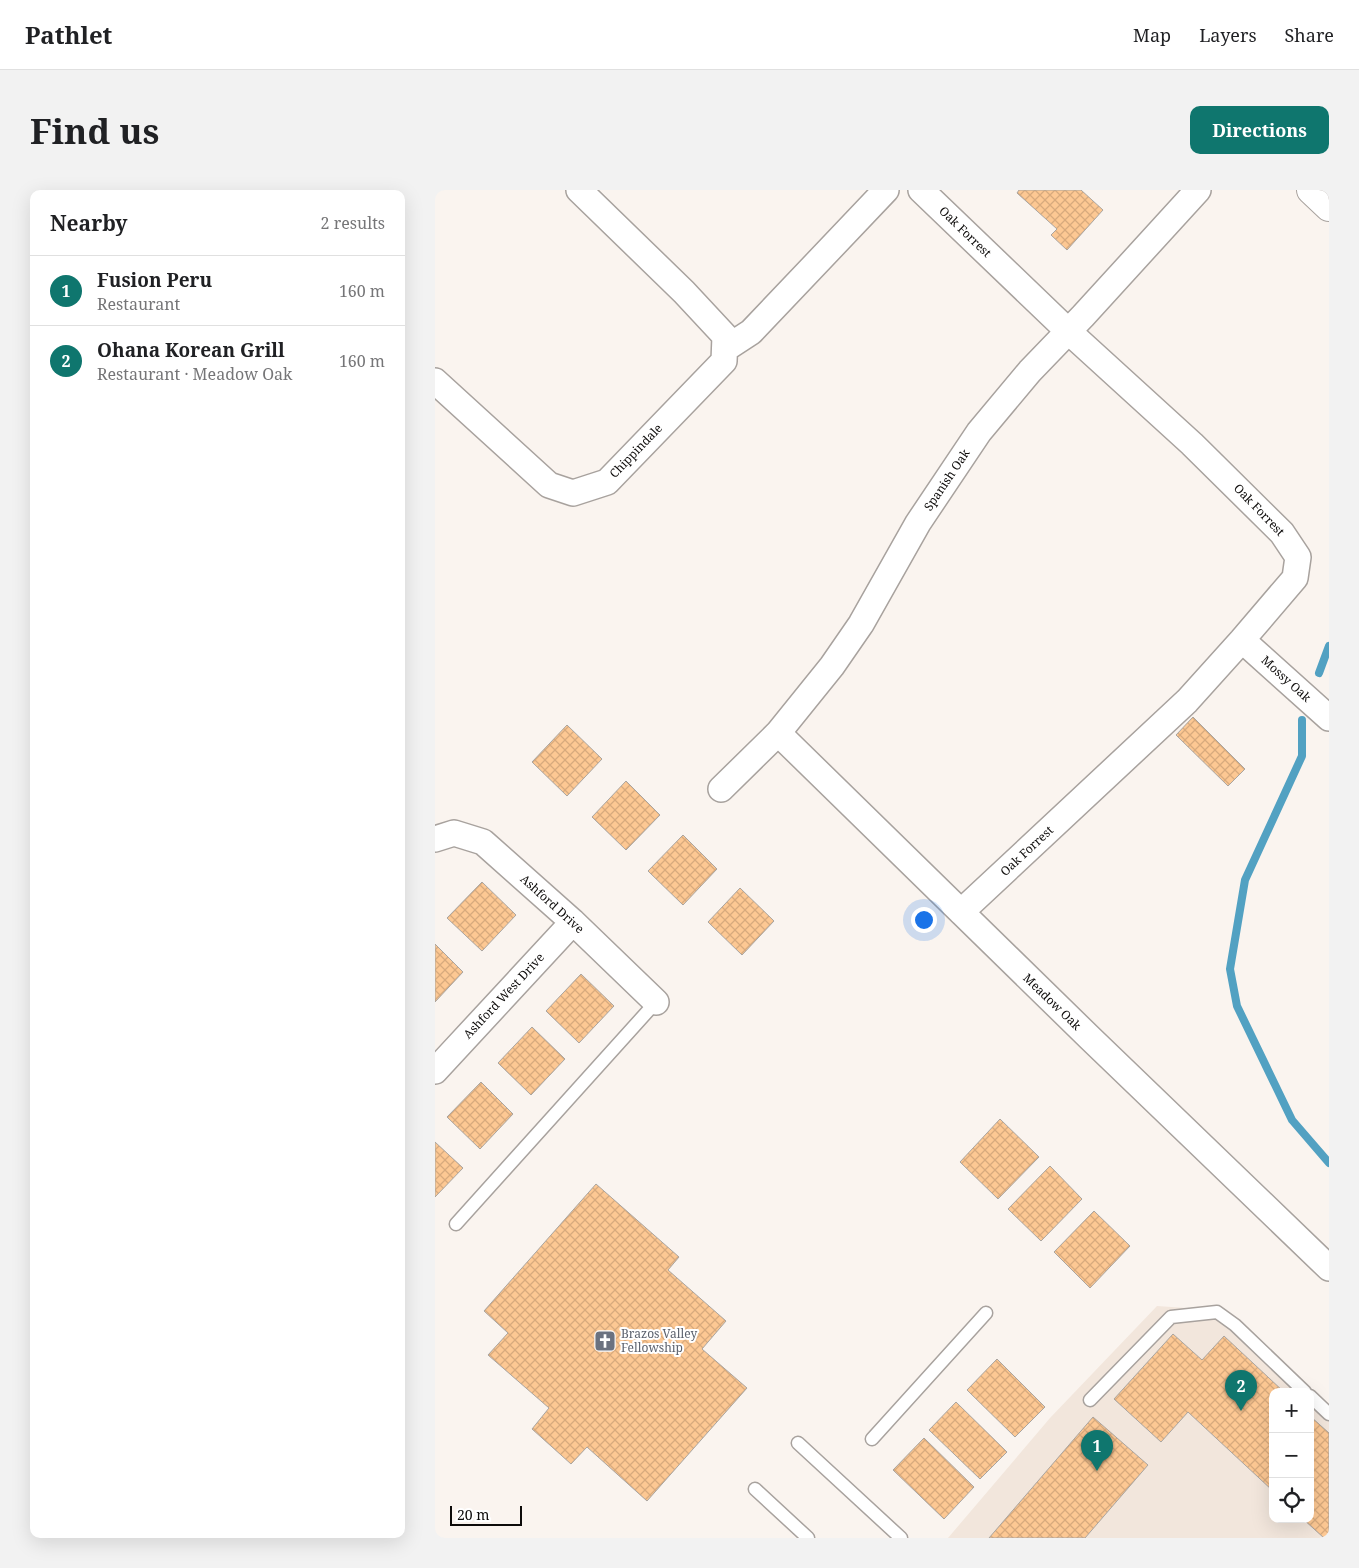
<!DOCTYPE html>
<html lang="en">
<head>
<meta charset="utf-8">
<style>
  :root { --surface:#fff; --page:#f2f2f2; --text:#202124; --muted:#757577; --line:#e0e0e0; --accent:#0f766e }
  body { margin:0; font-family:"Noto Serif",serif; background:var(--page); color:var(--text) }
  .controls { position:absolute; right:15px; bottom:15px; display:grid; overflow:hidden; border-radius:10px; box-shadow:0 5px 20px #0002 }
  .controls button { width:45px; height:45px; display:grid; place-items:center; padding:0; border:0; border-bottom:1px solid var(--line); background:var(--surface); color:var(--text); font:25px sans-serif }
  .scale { position:absolute; left:15px; bottom:12px; width:72px; box-sizing:border-box; padding-left:5px; border:2px solid #0d0b0a; border-top:0; font-size:14px; line-height:18px; white-space:nowrap; color:#0d0b0a; -webkit-text-stroke:4px #fff; paint-order:stroke }
  .you { position:absolute; left:488px; top:729px; width:18px; height:18px; margin:-12px; border:4px solid #fff; border-radius:50%; background:#1a73e8; box-shadow:0 0 0 8px #1a73e833 }
  .badge { display:grid; place-items:center; width:32px; height:32px; border-radius:50%; background:var(--accent); color:#fff; font-size:16px; font-weight:700 }
  .pin { position:absolute; translate:-50% -41px; filter:drop-shadow(0 1px 2px #0008) }
  .pin::after { content:''; position:absolute; top:26px; width:18px; height:15px; background:inherit; clip-path:polygon(0 0,100% 0,50% 100%) }
  .list { margin:0; padding:0; list-style:none }
  h2 { display:flex; justify-content:space-between; align-items:center; height:65px; margin:0; padding:0 20px; font-size:21px }
  h2 small { font-size:16px; font-weight:400; color:var(--muted) }
  .list li { display:grid; grid-template-columns:32px 1fr auto; gap:15px; align-items:center; box-sizing:border-box; height:70px; padding:0 20px; border-top:1px solid var(--line) }
  .list b { display:block; font-size:19px; white-space:nowrap }
  .list p { margin:0; font-size:16px; white-space:nowrap; color:var(--muted) }
  .list em { font-size:16px; font-style:normal; color:var(--muted) }
  .icon { flex:none; width:28px; height:28px; fill:none; stroke:currentColor; stroke-width:2; stroke-linecap:round; stroke-linejoin:round }
  .map { position:relative; flex:none; width:894px; height:1348px; overflow:hidden; border-radius:10px }
  header { display:flex; align-items:center; gap:30px; box-sizing:border-box; height:70px; padding:0 25px; background:var(--surface); border-bottom:1px solid var(--line) }
  header strong { font-size:24px }
  nav { display:flex; gap:28px; margin-inline-start:auto; font-size:18px }
  .intro { display:flex; align-items:center; justify-content:space-between; box-sizing:border-box; height:120px; padding:0 30px }
  h1 { margin:0; font-size:35px }
  .button { padding:12px 22px; border-radius:10px; background:var(--accent); color:#fff; font-size:18px; font-weight:700 }
  main { display:flex; gap:30px; padding:0 30px }
  aside { flex:1; background:var(--surface); border-radius:10px; box-shadow:0 5px 20px #0002 }
  .map>svg:first-child { display:block }
  .built { fill:#f2e6dc; fill-rule:evenodd }
  .lines { fill:none; stroke-linecap:round; stroke-linejoin:round }
  .stream { stroke:#52a1c2; stroke-width:8 }
  .building { fill:url(#building-cross-hatch); stroke:#aaa5a0 }
  .lane-casing { stroke:#a8a29e; stroke-width:15 }
  .street-casing { stroke:#a8a29e; stroke-width:28 }
  .secondary-casing { stroke:#a8a29e; stroke-width:30 }
  .lane { stroke:#fff; stroke-width:12 }
  .street { stroke:#fff; stroke-width:25 }
  .secondary { stroke:#fff; stroke-width:28 }
  .labels { text-anchor:middle; stroke-width:4; stroke-linejoin:round; paint-order:stroke }
  .street-label { font-size:12px; fill:#0d0b0a; stroke:#fff }
  .worship-label { font-size:12px; fill:#5b616d; stroke:#fff; text-anchor:start }
</style>
</head>
<body>
<header>
<strong>Pathlet</strong>
<nav><a>Map</a><a>Layers</a><a>Share</a></nav>
</header>
<div class="intro"><h1>Find us</h1><a class="button">Directions</a></div>
<main>
<aside>
<h2>Nearby<small>2 results</small></h2>
<ul class="list">
<li><span class="badge">1</span><div><b>Fusion Peru</b><p>Restaurant</p></div><em>160 m</em></li>
<li><span class="badge">2</span><div><b>Ohana Korean Grill</b><p>Restaurant · Meadow Oak</p></div><em>160 m</em></li>
</ul>
</aside>
<div class="map">
<svg width="894" height="1348" viewBox="0 0 894 1348">
  <defs>
    <pattern id="building-cross-hatch" width="8" height="8" patternUnits="userSpaceOnUse" patternTransform="scale(1.25)"><rect width="8" height="8" fill="#fdc893"/><path d="M0 0l8 8M0 8l8-8" fill="none" stroke="#d8aa7d"/></pattern>
  </defs>
  <rect width="100%" height="100%" fill="#faf4ef"/>
  <!-- built -->
  <path class="built" d="M 722,1116 L 780,1120 L 894,1216 L 894,1348 L 513,1348 L 615,1228 ZM 838,1202 L 875,1202 L 875,1329 L 838,1329 Z"/>
  <g class="lines">
    <!-- stream -->
    <path class="stream" d="M 884,483 L 894,456
      M 867,530 L 867,566 L 810,690 L 795,779 L 802,816 L 857,930 L 894,973"/>
  </g>
  <!-- building -->
  <path class="building" d="M 584,0 L 646,0 L 668,20 L 632,60 L 616,45 L 622,39 L 582,3 Z
    M 758,527 L 810,579 L 793,596 L 741,545 Z
    M 132,535 L 167,569 L 132,606 L 97,572 Z
    M 191,591 L 225,625 L 191,660 L 157,627 Z
    M 248,645 L 282,679 L 248,715 L 213,681 Z
    M 47,692 L 81,725 L 47,761 L 12,728 Z
    M 305,698 L 339,731 L 307,765 L 273,732 Z
    M 0,754 L 28,782 L 0,812 Z
    M 146,784 L 179,816 L 144,853 L 111,821 Z
    M 97,837 L 130,869 L 96,905 L 63,873 Z
    M 46,892 L 78,924 L 45,959 L 12,927 Z
    M 565,929 L 604,967 L 563,1009 L 525,972 Z
    M 0,952 L 28,978 L 0,1007 Z
    M 615,976 L 647,1009 L 606,1051 L 573,1019 Z
    M 161,994 L 244,1067 L 233,1080 L 291,1131 L 267,1159 L 312,1198 L 212,1311 L 152,1257 L 136,1274 L 97,1239 L 114,1218 L 53,1165 L 73,1143 L 49,1121 Z
    M 659,1021 L 695,1056 L 655,1098 L 619,1062 Z
    M 738,1144 L 767,1170 L 789,1146 L 849,1202 L 838,1202 L 838,1301 L 753,1222 L 726,1252 L 679,1209 Z
    M 562,1169 L 610,1217 L 580,1247 L 532,1200 Z
    M 521,1212 L 572,1262 L 545,1289 L 494,1240 Z
    M 875,1226 L 894,1243 L 894,1348 L 889,1348 L 868,1329 L 875,1329 Z
    M 658,1227 L 713,1275 L 650,1348 L 554,1348 Z
    M 489,1248 L 539,1297 L 509,1329 L 458,1280 Z"/>
  <g class="lines">
    <!-- lane casing -->
    <g class="lane-casing">
      <path id="lane" d="M 21,1034 L 221,812
        M 875,1206 L 894,1224
        M 655,1210 L 736,1127 L 782,1122 L 800,1135 L 870,1202
        M 437,1249 L 551,1123
        M 363,1253 L 466,1348
        M 320,1299 L 373,1348"/>
    </g>
    <!-- street casing -->
    <g class="street-casing">
      <path id="street" d="M 486,0 L 633,141 L 757,254 L 847,343 L 863,367 L 860,388 L 807,450 L 752,511 L 526,722
        M 290,159 L 316,142 L 451,0
        M 0,191 L 114,295 L 138,303 L 172,292 L 289,171 L 290,146 L 249,102 L 144,0
        M 807,450 L 894,528
        M 343,543 L 655,848 L 894,1078
        M 286,599 L 343,543 L 397,476 L 426,434 L 483,333 L 544,242 L 595,181 L 648,126 L 763,0
        M 0,649 L 19,643 L 48,652 L 138,732 L 221,812
        M 0,881 L 138,732"/>
    </g>
    <!-- secondary casing -->
    <g class="secondary-casing">
      <path id="secondary" d="M 876,0 L 894,17"/>
    </g>
    <!-- lane -->
    <use href="#lane" class="lane"/>
    <!-- street -->
    <use href="#street" class="street"/>
    <!-- secondary -->
    <use href="#secondary" class="secondary"/>
  </g>
  <!-- icons -->
  <defs>
    <g id="church-square" transform="scale(1.125)"><rect x="-9" y="-9" width="18" height="18" rx="4" fill="#6b7280" stroke="#fff"/><path d="M-1.2-6h2.4v3.5h3.3v2.4h-3.3V6h-2.4V-.1h-3.3v-2.4h3.3Z" fill="#fff"/></g>
  </defs>
  <g fill-rule="evenodd">
    <use href="#church-square" x="170" y="1151"/>
  </g>
  <g class="labels">
    <!-- street labels -->
    <g class="street-label">
      <text transform="translate(530 42) rotate(44)" y="4">Oak Forrest</text>
      <text transform="translate(201 261) rotate(-46)" y="4">Chippindale</text>
      <text transform="translate(512 290) rotate(-56)" y="4">Spanish Oak</text>
      <text transform="translate(824 320) rotate(46)" y="4">Oak Forrest</text>
      <text transform="translate(851 489) rotate(42)" y="4">Mossy Oak</text>
      <text transform="translate(592 661) rotate(-43)" y="4">Oak Forrest</text>
      <text transform="translate(117 714) rotate(42)" y="4">Ashford Drive</text>
      <text transform="translate(69 806) rotate(-47)" y="4">Ashford West Drive</text>
      <text transform="translate(617 812) rotate(44)" y="4">Meadow Oak</text>
    </g>
    <!-- worship labels -->
    <g class="worship-label">
      <text x="186" y="1148">Brazos Valley<tspan x="186" dy="14">Fellowship</tspan></text>
    </g>
  </g>
</svg>
<div class="controls">
<button>+</button>
<button>−</button>
<button><svg class="icon" aria-label="locate" viewBox="0 0 24 24"><circle cx="12" cy="12" r="6"/><path d="M12 2v4M12 18v4M2 12h4M18 12h4"/></svg></button>
</div>
<div class="scale">20 m</div>
<div class="you"></div>
<div class="pin badge" style="left:662px;top:1281px">1</div>
<div class="pin badge" style="left:806px;top:1221px">2</div>
</div>
</main>
</body>
</html>
